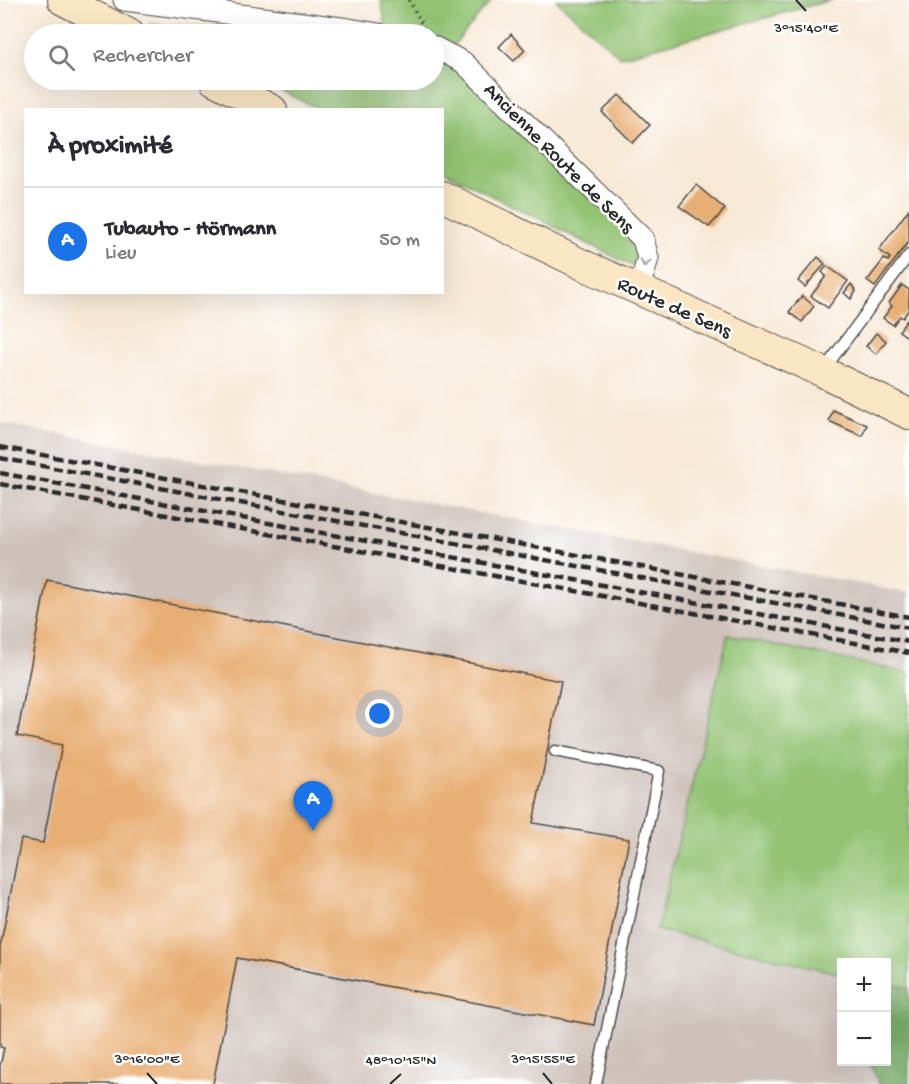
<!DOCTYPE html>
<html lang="fr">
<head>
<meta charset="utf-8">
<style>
  :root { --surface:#fff; --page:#f2f2f3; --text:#2b2b33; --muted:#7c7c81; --line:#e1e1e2; --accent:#1a73e8 }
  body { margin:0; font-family:"Gochi Hand",sans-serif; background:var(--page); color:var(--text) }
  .controls { position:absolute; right:18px; bottom:18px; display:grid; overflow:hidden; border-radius:0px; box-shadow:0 6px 24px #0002 }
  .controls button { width:54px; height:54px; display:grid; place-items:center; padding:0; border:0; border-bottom:2px solid var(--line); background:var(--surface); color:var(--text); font:30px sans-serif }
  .you { position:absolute; left:380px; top:714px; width:21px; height:21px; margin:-15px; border:4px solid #fff; border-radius:50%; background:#1a73e8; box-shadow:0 0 0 9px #1a73e833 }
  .badge { display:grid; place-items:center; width:39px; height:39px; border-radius:50%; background:var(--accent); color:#fff; font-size:20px; font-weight:700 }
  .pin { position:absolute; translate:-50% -50px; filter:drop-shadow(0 2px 3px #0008) }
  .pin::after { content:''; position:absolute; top:32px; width:21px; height:18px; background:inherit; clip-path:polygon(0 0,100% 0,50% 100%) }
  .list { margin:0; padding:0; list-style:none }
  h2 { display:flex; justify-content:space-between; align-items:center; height:78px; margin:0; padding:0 24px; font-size:26px }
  h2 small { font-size:20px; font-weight:400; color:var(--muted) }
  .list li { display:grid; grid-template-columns:39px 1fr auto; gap:18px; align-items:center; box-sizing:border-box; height:108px; padding:0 24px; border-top:2px solid var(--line) }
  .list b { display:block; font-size:22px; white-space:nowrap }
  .list p { margin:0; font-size:20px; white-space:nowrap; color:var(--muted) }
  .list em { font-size:20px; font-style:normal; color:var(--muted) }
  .icon { flex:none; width:33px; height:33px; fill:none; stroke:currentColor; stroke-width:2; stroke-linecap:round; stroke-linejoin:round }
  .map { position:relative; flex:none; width:909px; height:1084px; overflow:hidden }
  .search { position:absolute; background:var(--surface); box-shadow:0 6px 24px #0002; left:24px; top:24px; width:420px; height:66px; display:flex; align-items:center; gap:15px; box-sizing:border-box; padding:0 21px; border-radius:33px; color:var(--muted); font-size:22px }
  .panel { position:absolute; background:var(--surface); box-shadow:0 6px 24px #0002; left:24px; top:108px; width:420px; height:186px; border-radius:0px }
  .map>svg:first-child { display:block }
  .industrial { fill:#cec1ba }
  .green { fill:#92c272; stroke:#5e764e; stroke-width:1.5 }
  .forest { fill:#75a864; stroke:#506a48; stroke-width:1.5 }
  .building { fill:#e8af75 }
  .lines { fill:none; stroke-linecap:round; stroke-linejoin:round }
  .lane-casing { stroke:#4a4845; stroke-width:13 }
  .street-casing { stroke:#4a4845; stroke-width:23 }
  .secondary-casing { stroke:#4a4845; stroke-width:32 }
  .path { stroke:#4a4845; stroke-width:4; stroke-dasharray:1.5 4.5; stroke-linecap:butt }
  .lane { stroke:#fff; stroke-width:10 }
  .street { stroke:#fff; stroke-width:21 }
  .secondary { stroke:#fbe6c4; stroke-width:30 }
  .rail { stroke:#2b2b2b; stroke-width:4.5; stroke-dasharray:9 4.5; stroke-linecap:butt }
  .oneway { stroke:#a0a0a0 }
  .ticks { fill:none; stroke:#2b2b2b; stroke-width:2 }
  .labels { text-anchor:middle; stroke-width:5; stroke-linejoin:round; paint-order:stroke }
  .street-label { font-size:21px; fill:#2b2b2b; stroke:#fff }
  .ticks-label { font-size:15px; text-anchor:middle; fill:#2b2b2b; stroke:#fff; stroke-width:5; stroke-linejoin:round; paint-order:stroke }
</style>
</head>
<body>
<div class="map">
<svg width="909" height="1084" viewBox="0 0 909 1084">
  <rect width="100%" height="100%" fill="#fff"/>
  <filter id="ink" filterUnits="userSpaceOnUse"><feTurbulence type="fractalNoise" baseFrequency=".0167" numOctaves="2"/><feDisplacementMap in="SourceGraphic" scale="12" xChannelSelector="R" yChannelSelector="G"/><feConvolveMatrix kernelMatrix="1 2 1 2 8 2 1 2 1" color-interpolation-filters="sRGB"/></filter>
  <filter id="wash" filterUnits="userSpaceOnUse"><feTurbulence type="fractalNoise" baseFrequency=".008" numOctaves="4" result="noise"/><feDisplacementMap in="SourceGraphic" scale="24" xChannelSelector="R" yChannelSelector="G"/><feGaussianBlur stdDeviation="1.35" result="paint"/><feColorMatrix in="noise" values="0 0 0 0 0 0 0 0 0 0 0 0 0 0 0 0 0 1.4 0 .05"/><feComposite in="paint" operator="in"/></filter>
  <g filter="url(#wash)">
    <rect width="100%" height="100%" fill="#f7e9d6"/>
    <!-- industrial -->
    <path class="industrial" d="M 0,423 L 909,593 L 909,673 L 728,635 L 658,929 L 837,973 L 841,985 L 842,1062 L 870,1062 L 879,1084 L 0,1084 Z"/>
    <!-- green -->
    <path class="green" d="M 381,0 L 492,0 L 453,46 L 644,246 L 632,266 L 443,171 L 442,110 L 319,109 L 259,80 L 434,80 L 434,34 L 170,34 L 148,24 L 387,34 Z
      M 556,0 L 832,0 L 620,57 Z
      M 728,635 L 909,673 L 909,988 L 887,983 L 886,962 L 842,962 L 841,974 L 657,930 Z"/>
    <!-- forest -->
    <path class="forest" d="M 887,983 L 909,988 L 909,1084 L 879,1084 L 870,1062 L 886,1062 Z"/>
    <g id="blocks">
      <!-- building -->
      <path class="building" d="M 511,34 L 525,50 L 514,61 L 499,47 Z
        M 619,95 L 650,125 L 633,143 L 602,112 Z
        M 696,185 L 725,209 L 709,227 L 679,206 Z
        M 909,209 L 909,241 L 875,287 L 867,281 L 884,259 L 888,261 L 890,258 L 879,250 Z
        M 818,257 L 825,264 L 805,287 L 798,281 Z
        M 827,266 L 848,281 L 828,308 L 811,296 L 826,276 L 822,272 Z
        M 851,284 L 856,291 L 851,299 L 844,293 Z
        M 902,285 L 909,290 L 909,309 L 903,318 L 900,316 L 893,325 L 883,318 L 892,306 L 889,303 Z
        M 802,296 L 814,306 L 802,322 L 789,312 Z
        M 909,317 L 909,338 L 899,331 Z
        M 876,333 L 886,341 L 876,354 L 866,346 Z
        M 833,410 L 867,425 L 862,436 L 829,421 Z
        M 47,580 L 561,681 L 533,823 L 629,839 L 594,1025 L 237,958 L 213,1084 L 0,1084 L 0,1066 L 4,1048 L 0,1047 L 0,948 L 21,839 L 43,843 L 62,745 L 17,736 Z"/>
    </g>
  </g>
  <g filter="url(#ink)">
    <use href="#blocks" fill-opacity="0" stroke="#4a4845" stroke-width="1.5"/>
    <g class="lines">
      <!-- lane casing -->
      <g class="lane-casing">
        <path id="lane" d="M 823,371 L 909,255
          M 555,751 L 659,771 L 596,1084"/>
      </g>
      <!-- street casing -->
      <g class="street-casing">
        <path id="street" d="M 124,0 L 349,29 L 379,34
          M 434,47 L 463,62 L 643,239 L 648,258 L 639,289"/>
      </g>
      <!-- secondary casing -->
      <g class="secondary-casing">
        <path id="secondary" d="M 63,0 L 129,34
          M 214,80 L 272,110
          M 442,196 L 581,264 L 823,372 L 909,414"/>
      </g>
      <!-- path -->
      <path class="path" d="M 409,0 L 423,26 L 423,32"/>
      <!-- lane -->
      <use href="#lane" class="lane"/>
      <!-- street -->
      <use href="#street" class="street"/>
      <!-- secondary -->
      <use href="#secondary" class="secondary"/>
      <!-- rail -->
      <path class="rail" d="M 0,447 L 909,617
        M 0,458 L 909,628
        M 0,473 L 909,642
        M 0,484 L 909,653"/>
    </g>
    <!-- one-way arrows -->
    <defs><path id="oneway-chevron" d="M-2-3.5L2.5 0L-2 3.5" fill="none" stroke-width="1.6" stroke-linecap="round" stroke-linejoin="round" transform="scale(1.5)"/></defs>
    <use class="oneway" href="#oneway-chevron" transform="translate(645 263) rotate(99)"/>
  </g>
  <!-- ticks -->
  <path class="ticks" d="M 796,0 L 806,11M 147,1073 L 157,1084M 543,1073 L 552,1084M 390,1084 L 401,1074"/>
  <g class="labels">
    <!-- street labels -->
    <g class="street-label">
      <text transform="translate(560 157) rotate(45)" y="7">Ancienne Route de Sens</text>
      <text transform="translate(675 306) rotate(24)" y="7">Route de Sens</text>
    </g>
  </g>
  <g class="ticks-label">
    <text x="806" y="32">3°15'40"E</text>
    <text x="147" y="1063">3°16'00"E</text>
    <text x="543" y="1063">3°15'55"E</text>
    <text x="401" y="1064">48°10'15"N</text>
  </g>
</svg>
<div class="controls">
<button>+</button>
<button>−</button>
</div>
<div class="you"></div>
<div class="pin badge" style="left:313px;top:831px">A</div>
<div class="search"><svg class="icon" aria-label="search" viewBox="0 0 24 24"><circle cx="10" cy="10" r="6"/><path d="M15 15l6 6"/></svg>Rechercher</div>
<section class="panel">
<h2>À proximité<small></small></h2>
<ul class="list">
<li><span class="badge">A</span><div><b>Tubauto - Hörmann</b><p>Lieu</p></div><em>50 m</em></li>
</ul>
</section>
</div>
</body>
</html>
